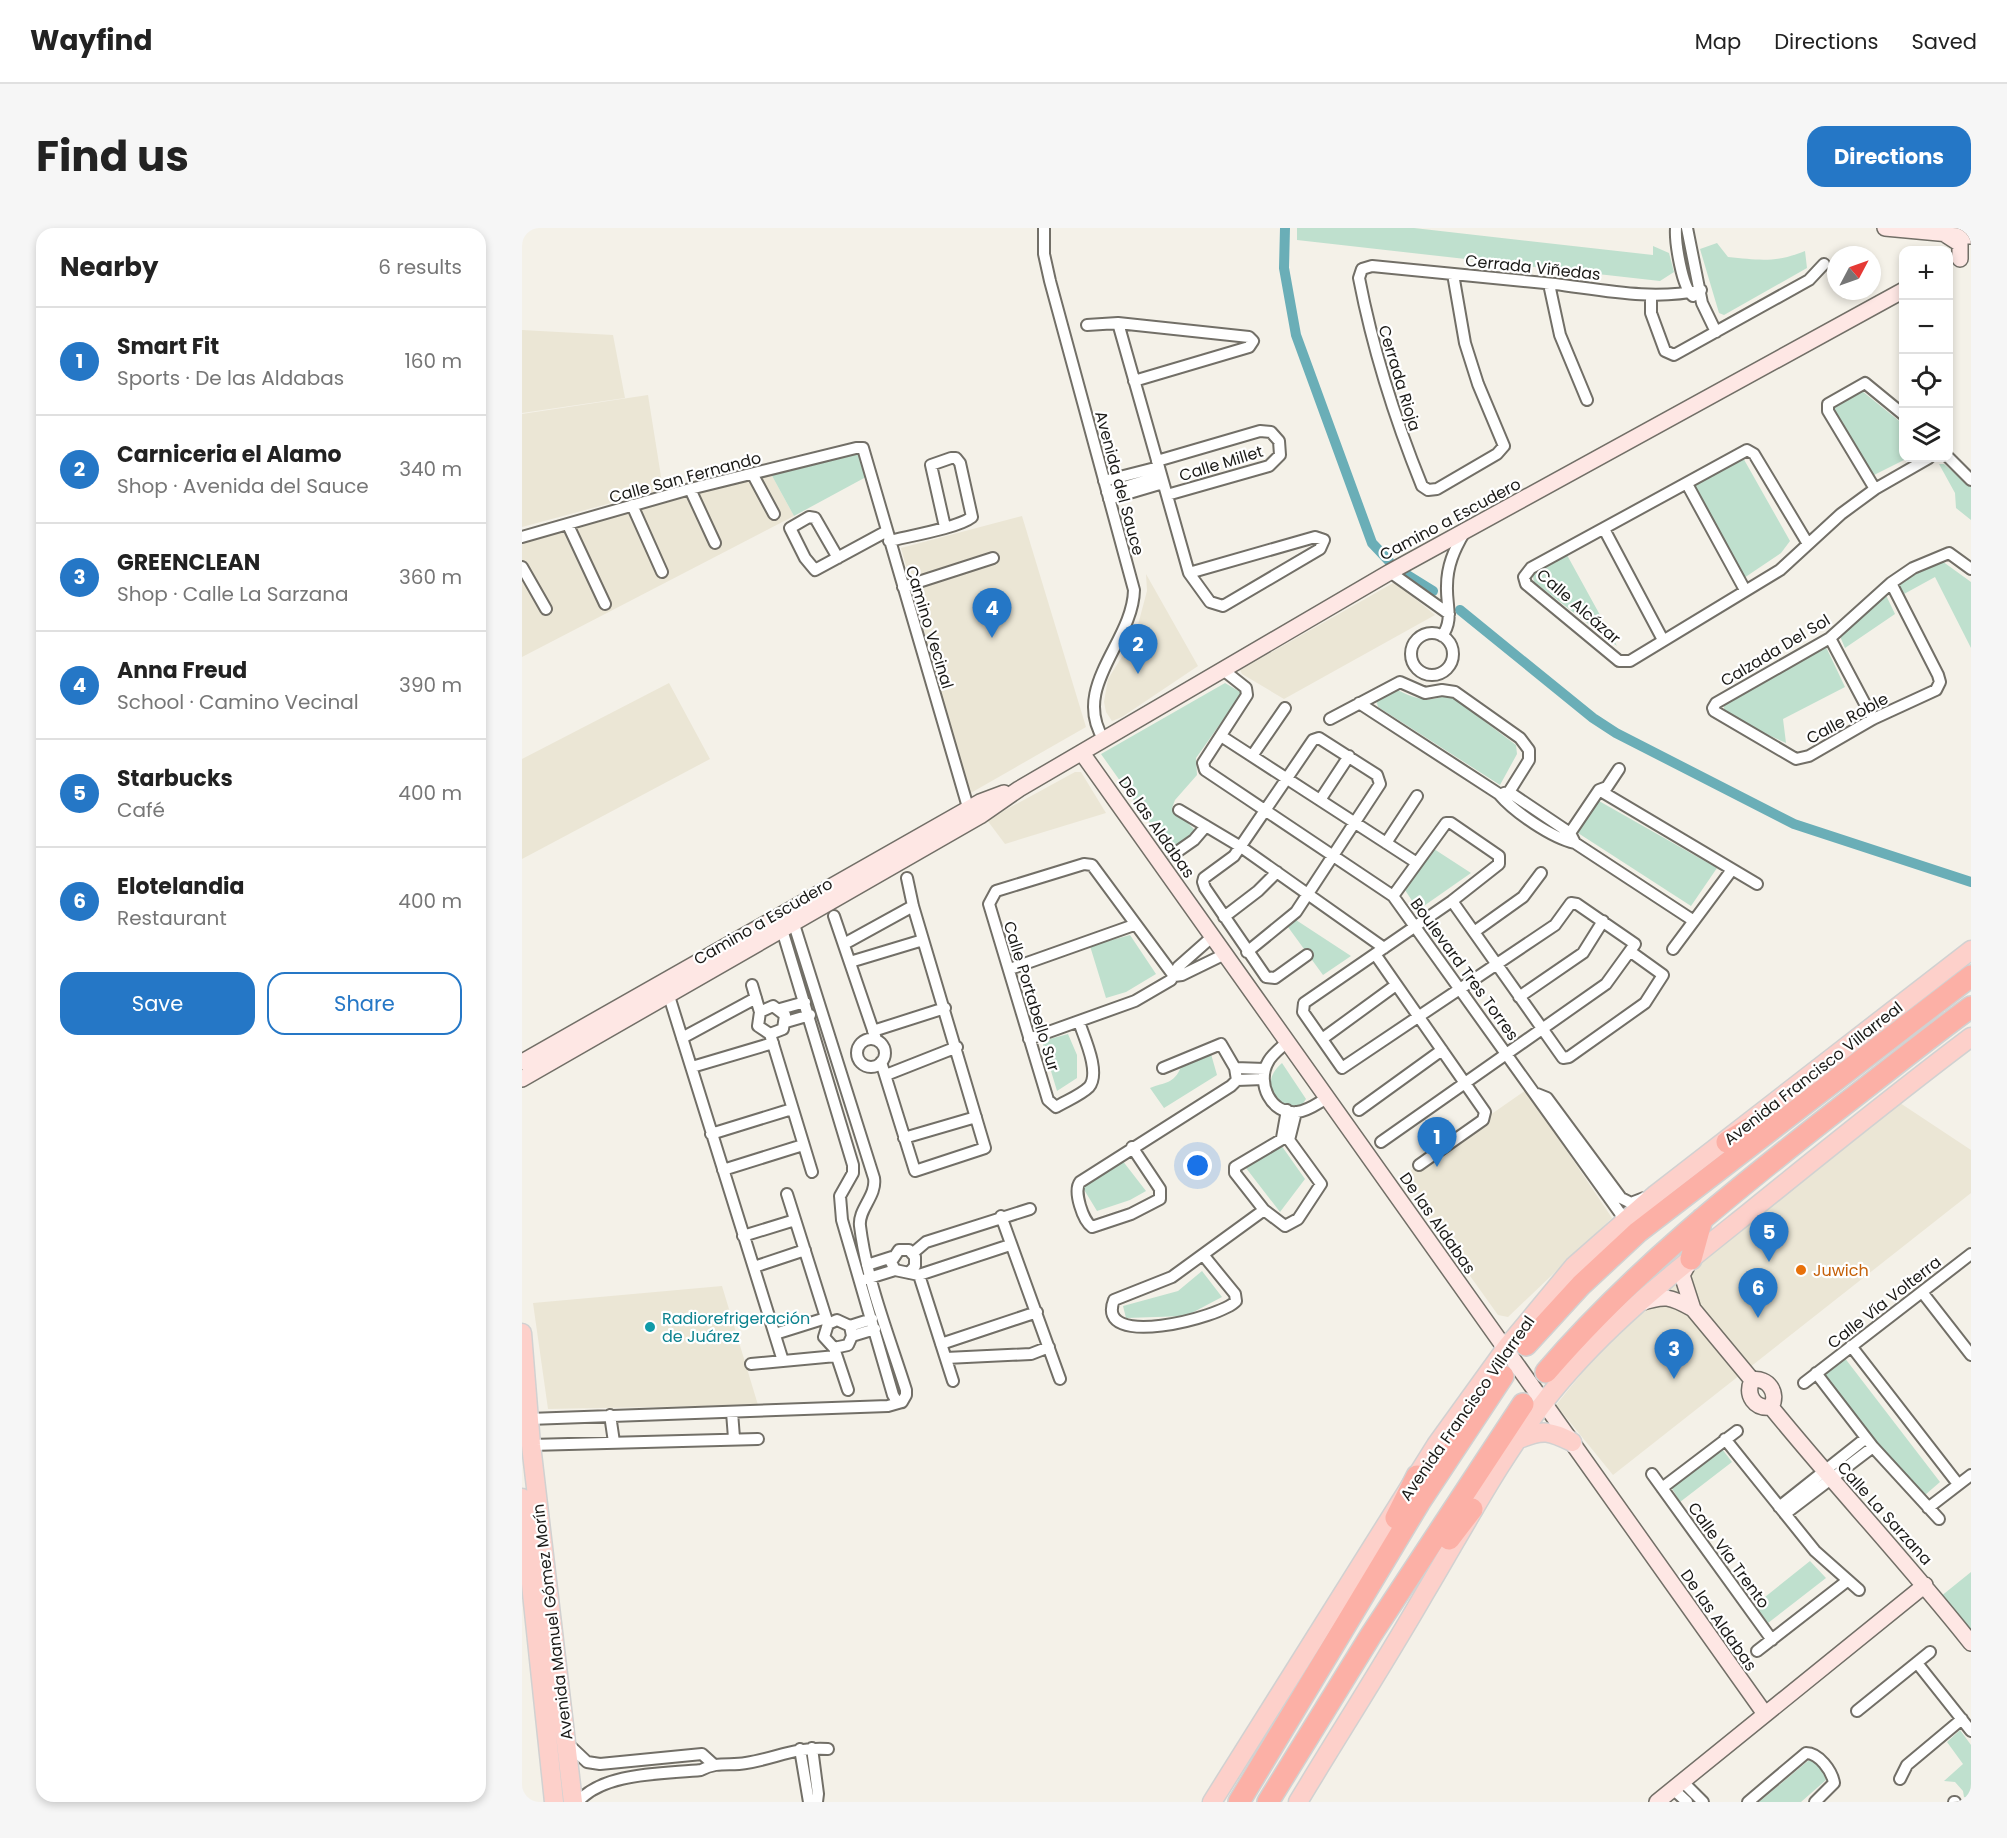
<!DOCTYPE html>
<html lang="en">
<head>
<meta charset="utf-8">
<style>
  :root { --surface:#fff; --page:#f6f6f6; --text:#222; --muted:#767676; --line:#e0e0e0; --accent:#2577c6 }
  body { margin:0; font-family:Poppins,sans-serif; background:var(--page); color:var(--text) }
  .controls { position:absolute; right:18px; top:18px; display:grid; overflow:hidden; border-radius:12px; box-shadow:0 3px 9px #0003 }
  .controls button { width:54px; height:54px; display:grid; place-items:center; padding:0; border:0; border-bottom:2px solid var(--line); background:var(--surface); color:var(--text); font:30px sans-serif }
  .compass { position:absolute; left:1305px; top:18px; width:54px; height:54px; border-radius:50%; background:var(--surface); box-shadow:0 3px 9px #0003; rotate:49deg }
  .you { position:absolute; left:676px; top:938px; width:21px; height:21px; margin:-15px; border:4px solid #fff; border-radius:50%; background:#1a73e8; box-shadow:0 0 0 9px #1a73e833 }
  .badge { display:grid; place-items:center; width:39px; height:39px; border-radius:50%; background:var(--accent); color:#fff; font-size:20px; font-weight:700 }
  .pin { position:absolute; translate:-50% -50px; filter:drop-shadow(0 2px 3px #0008) }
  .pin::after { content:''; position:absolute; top:32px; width:21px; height:18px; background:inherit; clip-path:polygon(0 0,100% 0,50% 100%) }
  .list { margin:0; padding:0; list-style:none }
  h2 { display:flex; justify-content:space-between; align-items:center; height:78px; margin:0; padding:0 24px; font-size:26px }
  h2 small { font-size:20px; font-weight:400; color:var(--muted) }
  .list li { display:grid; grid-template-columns:39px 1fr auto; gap:18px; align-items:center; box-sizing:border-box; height:108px; padding:0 24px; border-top:2px solid var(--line) }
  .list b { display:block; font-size:22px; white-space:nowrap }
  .list p { margin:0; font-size:20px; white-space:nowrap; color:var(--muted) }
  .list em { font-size:20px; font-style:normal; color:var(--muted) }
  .actions { display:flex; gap:12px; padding:18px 24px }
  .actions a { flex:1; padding:14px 0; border:2px solid var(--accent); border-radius:18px; text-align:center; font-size:21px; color:var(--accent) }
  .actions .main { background:var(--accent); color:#fff }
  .icon { flex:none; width:33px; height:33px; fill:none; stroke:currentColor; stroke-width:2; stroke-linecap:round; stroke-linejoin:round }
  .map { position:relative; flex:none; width:1449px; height:1574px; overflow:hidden; border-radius:18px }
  header { display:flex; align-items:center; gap:36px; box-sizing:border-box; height:84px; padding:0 30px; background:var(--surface); border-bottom:2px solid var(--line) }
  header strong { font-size:28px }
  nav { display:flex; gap:33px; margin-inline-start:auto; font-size:21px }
  .intro { display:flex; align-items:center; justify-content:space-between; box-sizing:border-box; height:144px; padding:0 36px }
  h1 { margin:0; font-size:42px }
  .button { padding:15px 27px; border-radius:18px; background:var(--accent); color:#fff; font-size:21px; font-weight:700 }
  main { display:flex; gap:36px; padding:0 36px }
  aside { flex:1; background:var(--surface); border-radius:18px; box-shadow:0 3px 9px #0003 }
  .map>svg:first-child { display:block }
  .built { fill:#ebe6d5 }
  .green { fill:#bfe0ce }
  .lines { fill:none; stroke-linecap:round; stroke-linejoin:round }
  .canal { stroke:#6aaeb7; stroke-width:10 }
  .street-casing { stroke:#726f67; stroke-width:14 }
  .secondary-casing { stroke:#726f67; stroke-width:18 }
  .primary-casing { stroke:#d1d1d1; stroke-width:21 }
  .highway-casing { stroke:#d1d1d1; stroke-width:24 }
  .street { stroke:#fff; stroke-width:10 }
  .secondary { stroke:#fee7e4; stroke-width:15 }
  .primary { stroke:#fdd0ca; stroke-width:18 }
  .highway { stroke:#fcb0a6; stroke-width:21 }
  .food-dot { fill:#e8710a; stroke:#fff; stroke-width:2 }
  .culture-dot { fill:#0f9aa8; stroke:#fff; stroke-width:2 }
  .labels { text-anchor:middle; stroke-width:4.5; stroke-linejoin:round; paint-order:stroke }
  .street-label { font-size:16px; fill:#1b1a17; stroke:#fff }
  .food-label { font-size:16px; fill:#c56008; stroke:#fff; text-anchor:start }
  .culture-label { font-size:16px; fill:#0d838f; stroke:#fff; text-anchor:start }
</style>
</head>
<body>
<header>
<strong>Wayfind</strong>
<nav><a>Map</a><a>Directions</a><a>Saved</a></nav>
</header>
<div class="intro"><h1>Find us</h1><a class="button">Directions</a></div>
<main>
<aside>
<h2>Nearby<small>6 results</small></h2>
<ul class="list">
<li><span class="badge">1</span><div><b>Smart Fit</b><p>Sports · De las Aldabas</p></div><em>160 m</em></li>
<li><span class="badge">2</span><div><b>Carniceria el Alamo</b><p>Shop · Avenida del Sauce</p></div><em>340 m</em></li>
<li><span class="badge">3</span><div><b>GREENCLEAN</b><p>Shop · Calle La Sarzana</p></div><em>360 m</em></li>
<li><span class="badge">4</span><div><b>Anna Freud</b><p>School · Camino Vecinal</p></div><em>390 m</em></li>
<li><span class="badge">5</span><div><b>Starbucks</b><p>Café</p></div><em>400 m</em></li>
<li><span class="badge">6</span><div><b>Elotelandia</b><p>Restaurant</p></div><em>400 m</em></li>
</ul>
<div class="actions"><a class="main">Save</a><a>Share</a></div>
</aside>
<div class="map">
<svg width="1449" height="1574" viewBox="0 0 1449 1574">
  <rect width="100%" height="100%" fill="#f4f1e8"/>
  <!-- built -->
  <path class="built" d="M 0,102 L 91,107 L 103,170 L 0,185 Z
    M 126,167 L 141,261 L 0,299 L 0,186 Z
    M 249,246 L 272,288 L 0,429 L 0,313 Z
    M 500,288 L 564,499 L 447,566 L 379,320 Z
    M 624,346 L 676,438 L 600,489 L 590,493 L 584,484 L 582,474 L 586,451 L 613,408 L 625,363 Z
    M 873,354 L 913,387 L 762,471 L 720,446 L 718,442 Z
    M 147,455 L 188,531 L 0,631 L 0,531 Z
    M 553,544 L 559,544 L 584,585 L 483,616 L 465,592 Z
    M 1004,862 L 1090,990 L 986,1089 L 976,1087 L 878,950 Z
    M 1372,871 L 1449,922 L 1449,965 L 1091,1247 L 1034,1177 L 1073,1129 L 1127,1079 Z
    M 200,1058 L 236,1177 L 26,1181 L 11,1075 Z"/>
  <!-- green -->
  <path class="green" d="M 775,0 L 892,0 L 1131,27 L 1131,18 L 1147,25 L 1152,44 L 1138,53 L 775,12 Z
    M 1195,15 L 1206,29 C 1237,32 1254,35 1283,23 L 1285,40 L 1202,87 L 1197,85 L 1178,21 Z
    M 1340,163 L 1381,196 L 1382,230 L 1386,230 L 1352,247 L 1310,179 Z
    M 337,222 L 344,249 L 272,288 L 249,246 Z
    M 1220,228 L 1268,313 L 1259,325 L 1219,352 L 1168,257 Z
    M 1417,236 L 1422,236 L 1449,259 L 1449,292 L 1434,280 L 1433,265 Z
    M 1045,327 L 1095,418 L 1012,354 L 1010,344 Z
    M 1420,333 L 1449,354 L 1449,420 L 1413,349 L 1382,366 L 1376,355 Z
    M 1362,363 L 1373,386 L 1323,420 L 1317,406 Z
    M 1300,419 L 1304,419 L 1323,459 L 1261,491 L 1264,515 L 1202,487 L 1202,476 Z
    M 703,455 L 720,465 L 674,530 L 675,547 L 653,572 L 650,580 L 673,602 L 669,609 L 647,622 L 579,526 Z
    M 874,461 C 890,470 908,476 926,466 L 994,517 L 995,526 L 978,557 L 856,479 L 854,471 Z
    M 1077,573 L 1195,640 L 1169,678 L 1056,605 Z
    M 912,621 L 949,645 L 896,682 L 883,662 Z
    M 774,692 L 829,728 L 801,747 L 766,699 Z
    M 608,707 L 634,746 L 604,764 L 584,770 L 568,718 Z
    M 546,806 L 555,827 L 555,850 L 535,863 L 520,813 Z
    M 689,826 L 695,847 L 642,880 L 628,860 C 643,854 652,856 659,839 Z
    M 760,835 L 784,871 L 780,877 L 768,879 C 748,869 741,851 760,835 Z
    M 759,917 L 783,951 L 758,984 L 724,940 Z
    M 600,932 L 624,963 L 608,972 L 575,983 L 561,960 Z
    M 680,1043 L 700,1069 L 664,1088 L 604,1090 L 601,1078 L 656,1063 Z
    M 1322,1129 L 1418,1254 L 1403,1267 L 1346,1207 L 1299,1146 Z
    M 1197,1217 L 1210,1234 L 1158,1274 L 1148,1257 Z
    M 1288,1333 L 1304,1350 L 1246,1395 L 1233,1377 Z
    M 1449,1344 L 1449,1407 L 1418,1369 Z
    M 1438,1502 L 1449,1517 L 1449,1571 L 1442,1569 L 1441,1563 L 1433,1554 L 1422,1553 L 1441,1536 L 1425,1514 Z
    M 1287,1532 C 1295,1534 1303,1544 1304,1552 L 1279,1574 L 1237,1574 Z"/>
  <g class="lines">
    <!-- canal -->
    <path class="canal" d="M 763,0 L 762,40 L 774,107 L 850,315 L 867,333
      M 882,345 L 911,363
      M 938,382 L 1071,490 L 1094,505 L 1272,596 L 1449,654"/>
    <!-- street casing -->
    <g class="street-casing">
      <path id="street" d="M 522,0 L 522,26 L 528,53 L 612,362 C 611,414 548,459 582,512
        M 1154,0 C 1153,14 1160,60 1171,68
        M 1165,0 L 1180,75 L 1194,104
        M 931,46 L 943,115 L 956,156 L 982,218 L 975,226 L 915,261 L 906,262 L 900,258 C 872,189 851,122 837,50 L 840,41 L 850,38 C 911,44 972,50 1033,56 C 1081,62 1131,73 1179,62
        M 1027,56 L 1038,107 L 1065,172
        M 1129,67 L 1129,85 L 1143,123 L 1152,127 L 1287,52 L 1302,36
        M 596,95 L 667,345
        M 565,97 L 596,95 L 727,109 L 731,113 L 727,119 L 612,153
        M 1426,229 L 1449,252
        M 635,233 L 738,203 L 749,204 L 757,213 L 758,227 L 747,238 L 645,267
        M 231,247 L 252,286
        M 582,253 L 637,239
        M 1165,256 L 1223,362
        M 168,261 L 193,315
        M 1353,261 L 1306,183 L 1306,176 L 1343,155 L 1382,187
        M 585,264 L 639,248
        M 587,271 L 641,255
        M 110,277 L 140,344
        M 46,297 L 83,376
        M 1082,301 L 1141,412
        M 0,309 L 168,261 L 334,220 L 341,220 L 448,586
        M 793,309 L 802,312 L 798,321 L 701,378 L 688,374 L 667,345 Z
        M 367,313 C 387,308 436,300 450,289 L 438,235 L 434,230 L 429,230 L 409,237 L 423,299
        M 1286,316 L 1232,226 L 1225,222 L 1009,340 L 1002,349 L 1004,356 L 1097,433 L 1108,433 L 1258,342 L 1319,286 L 1353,261 L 1407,230
        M 316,330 L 293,290 L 287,289 L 268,300 L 283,330 L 293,342 L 365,303
        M 0,339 L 24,381
        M 868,344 L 927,386
        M 1369,355 L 1416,447 L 1418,454 L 1414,462 L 1351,491 L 1287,528 L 1274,531 L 1192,483 L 1191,480 L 1194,475 L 1308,410 L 1369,355 L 1391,340 L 1427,325 L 1449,341
        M 381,359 L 471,330
        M889 426a21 21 0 1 1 42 0a21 21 0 1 1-42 0Z
        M 920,408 C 932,392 924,377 925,358 C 925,338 932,322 942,305
        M 1308,410 L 1351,491
        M 700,441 L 724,460 L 725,467 L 681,535 L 683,542 L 871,668 L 1103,992
        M 837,475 L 977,566 C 992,584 1030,610 1053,615 L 1172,693
        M 808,491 L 878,454 L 903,465 L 920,462 L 933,464 L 998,510 L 1007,522 L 1007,532 L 987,564
        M 699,508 L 895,635
        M 730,528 L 763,480
        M 1077,562 L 1235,656
        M 982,565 L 987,564 L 1048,605 L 1053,615
        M 798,572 L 827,528
        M 657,582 L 719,619 L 862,720
        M 1048,605 L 1077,562 L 1085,559 L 1097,541
        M 864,615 L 895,568
        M 652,626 L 672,612 L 684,598
        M 930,673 L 1041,830 L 1047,829 L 1123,775 L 1141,747 L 1109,724
        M 312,688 L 354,811
        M 702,689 L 736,663 L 755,644
        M 258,695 L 331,937 L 331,945 L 318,968 L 320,992 L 371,1167 L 374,1172 L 380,1174 L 384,1167 L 384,1162 C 367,1108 345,1054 338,998 C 336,981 355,968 352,950 L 270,690
        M 952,704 L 1001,669 L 1019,645
        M 322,716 L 391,678
        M 1151,721 L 1209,643
        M 725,724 L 774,684 L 858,556 L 855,547 L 797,510 L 791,512 L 712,628 L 682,650 L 681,654 L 683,660 L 744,749 L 753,750 L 785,727
        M 853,726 L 963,884 L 961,892 L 897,937
        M 328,734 L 401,712
        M 488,741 L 612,697
        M 652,748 L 660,747 L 703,726
        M 230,757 L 238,784 L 236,798 L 248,806 L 261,801 L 263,787 L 251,778 L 238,784
        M 147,768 L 261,1133
        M 997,769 L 1061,725 L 1081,693
        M 258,781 L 283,774
        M 264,794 L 288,787
        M 557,794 C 562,809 579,845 567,859 C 559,867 544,873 534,879 L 526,872 L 467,676 L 474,663 L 562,636 L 570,637 L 652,748
        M 351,803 L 423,780
        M 248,806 L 290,944
        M 160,810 L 234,770
        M 507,811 L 613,773 L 649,752 L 656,739 L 691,708
        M 800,811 L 874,757
        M335 825a14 14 0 1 1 28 0a14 14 0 1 1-28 0Z
        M 765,814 C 759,820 750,826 746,834 C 734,855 749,887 775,884 C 786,883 796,875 805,870
        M 359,834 L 393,943 L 463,920 L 391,678 L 385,650
        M 170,839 L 251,815
        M 641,840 L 699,816 L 713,840 L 715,852
        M 713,840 L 743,841
        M 364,847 L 435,819
        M 1015,866 L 1025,870 L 1099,970 L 1109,975 L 1122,970
        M 837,882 L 920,822
        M 189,906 L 270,881
        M 382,910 L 454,889
        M 760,910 L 765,882
        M 762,910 L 767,912 L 799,956 L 776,991 L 763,998 L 742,982 L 713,945 L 713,939 Z
        M 767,912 L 774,884
        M 859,914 L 1084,756 L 1113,716 L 1055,676 L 1049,675 L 1033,697 L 820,840 L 781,784 L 782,775 L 930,673 L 977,636 L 977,628 L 929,595 L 924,595 L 871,668
        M 610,919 L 638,961 L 638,971 L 609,986 L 570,999 C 561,993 551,963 558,954 L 709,858 L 715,852 L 741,851
        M 201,942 L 281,917
        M 265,966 L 306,1096 L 302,1109 L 312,1120 L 326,1117 L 330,1108 L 328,1098 L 315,1092 L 306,1096
        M 479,988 L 538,1151
        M 221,1008 L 273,992
        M 391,1025 L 404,1014 L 508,981
        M 682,1028 L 713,1066 L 714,1073 C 698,1090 572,1122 592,1072 L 650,1049 L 742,982
        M 345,1037 L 370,1029
        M 232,1039 L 283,1022
        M 387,1045 L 393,1038 L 393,1029 L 387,1022 L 377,1022 L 369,1034 L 373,1042 L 397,1047 L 488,1017
        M 397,1047 L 431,1153
        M 344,1051 L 373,1042
        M 1400,1064 L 1449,1127
        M 328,1098 L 350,1091
        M 253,1106 L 304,1090
        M 330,1108 L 353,1101
        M 419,1116 L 515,1084
        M 1329,1118 L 1436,1256
        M 313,1123 L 326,1162
        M 424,1130 L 509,1126 L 527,1119
        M 229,1136 L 314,1128
        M 1294,1145 L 1351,1219 L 1417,1291
        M 1282,1155 L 1449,1026
        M 210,1184 L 212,1210
        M 88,1187 L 92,1214
        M 7,1191 L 366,1178 L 380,1174
        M 1203,1211 L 1293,1323 L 1337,1362
        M 9,1217 L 236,1211
        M 1130,1246 L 1250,1412
        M 1140,1260 L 1215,1203
        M 1257,1279 L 1344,1210
        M 1406,1280 L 1449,1247
        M 1263,1286 L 1351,1219
        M 1235,1423 L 1325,1353
        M 1395,1435 L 1449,1503
        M 1335,1483 L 1408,1424
        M 46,1516 L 65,1534 L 78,1536 L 180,1526 L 191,1536
        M 290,1520 L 296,1566 L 295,1574
        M 278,1521 L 287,1574
        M 1378,1551 L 1385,1537 L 1440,1491
        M 1160,1553 L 1181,1574
        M 1151,1561 L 1165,1574
        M 56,1574 C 81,1544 142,1546 179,1542 C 195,1533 208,1538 224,1535 C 256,1530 271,1519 306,1521
        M 1226,1574 L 1284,1525 C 1297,1525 1310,1543 1312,1555 L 1293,1574
        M 1432,1574 L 1433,1574"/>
    </g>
    <!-- secondary casing -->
    <g class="secondary-casing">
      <path id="secondary" d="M 1363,0 L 1449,8
        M 1424,7 L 1438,16 L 1438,31
        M 560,525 L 1243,1486
        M 0,834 L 458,574 L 482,565
        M 0,851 L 458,588 L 497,561 L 868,344 L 1382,62
        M 1169,1031 L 1160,1047 L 1171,1081 L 1230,1152
        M 1118,1075 C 1143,1067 1148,1068 1171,1081
        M 1230,1152 C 1246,1149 1257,1165 1249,1179
        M 1230,1152 C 1223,1168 1233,1181 1249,1179
        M 1249,1179 C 1314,1259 1385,1334 1449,1415
        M 1135,1574 L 1403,1357"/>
    </g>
    <!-- primary casing -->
    <g class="primary-casing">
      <path id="primary" d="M 0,1105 L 9,1217 L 51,1574
        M 997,1211 C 1022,1201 1027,1203 1050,1214
        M 0,1270 L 32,1574
        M 690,1574 L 914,1217 L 984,1120 L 1052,1038 L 1134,966 L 1449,722
        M 776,1574 C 817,1506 860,1439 900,1370 C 942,1300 979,1228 1030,1164 C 1086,1095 1156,1041 1225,986 C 1299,926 1373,866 1449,809"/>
    </g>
    <!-- highway casing -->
    <g class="highway-casing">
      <path id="highway" d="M 1205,914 L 1248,888
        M 1169,1031 L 1180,991
        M 1004,1117 L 1059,1057 L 1116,1004 L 1449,748
        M 1024,1144 C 1111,1043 1214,961 1319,879 C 1362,846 1405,811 1449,779
        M 874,1290 L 895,1248
        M 927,1311 L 950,1281
        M 717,1574 L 897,1275 L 981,1148
        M 746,1574 L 849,1407 L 1001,1176"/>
    </g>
    <!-- street -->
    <use href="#street" class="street"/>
    <!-- secondary -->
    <use href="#secondary" class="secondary"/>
    <!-- primary -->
    <use href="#primary" class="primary"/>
    <!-- highway -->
    <use href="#highway" class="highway"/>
  </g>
  <!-- markers -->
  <circle class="food-dot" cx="1279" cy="1042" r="6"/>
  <circle class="culture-dot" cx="128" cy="1099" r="6"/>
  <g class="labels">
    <!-- street labels -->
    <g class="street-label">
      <text transform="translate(1011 39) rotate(6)" y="6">Cerrada Viñedas</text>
      <text transform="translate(878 150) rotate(73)" y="6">Cerrada Rioja</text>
      <text transform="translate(699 235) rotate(-17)" y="6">Calle Millet</text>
      <text transform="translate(163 249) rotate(-15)" y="6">Calle San Fernando</text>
      <text transform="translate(598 255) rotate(75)" y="6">Avenida del Sauce</text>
      <text transform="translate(928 291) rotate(-28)" y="6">Camino a Escudero</text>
      <text transform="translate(1057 378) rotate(41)" y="6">Calle Alcázar</text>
      <text transform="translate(408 399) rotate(73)" y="6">Camino Vecinal</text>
      <text transform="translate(1253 422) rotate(-31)" y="6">Calzada Del Sol</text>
      <text transform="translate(1325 490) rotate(-28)" y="6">Calle Roble</text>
      <text transform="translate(635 599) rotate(55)" y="6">De las Aldabas</text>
      <text transform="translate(241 693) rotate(-30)" y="6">Camino a Escudero</text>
      <text transform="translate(943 741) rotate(54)" y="6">Boulevard Tres Torres</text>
      <text transform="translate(510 768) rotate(73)" y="6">Calle Portabello Sur</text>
      <text transform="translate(1291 845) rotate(-38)" y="6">Avenida Francisco Villarreal</text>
      <text transform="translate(916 995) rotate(55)" y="6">De las Aldabas</text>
      <text transform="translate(1362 1074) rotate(-38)" y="6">Calle Vía Volterra</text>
      <text transform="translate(945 1180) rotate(-55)" y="6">Avenida Francisco Villarreal</text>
      <text transform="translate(1363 1285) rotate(48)" y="6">Calle La Sarzana</text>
      <text transform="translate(1207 1327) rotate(54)" y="6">Calle Vía Trento</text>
      <text transform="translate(1197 1392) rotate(55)" y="6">De las Aldabas</text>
      <text transform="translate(30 1394) rotate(-97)" y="6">Avenida Manuel Gómez Morín</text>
    </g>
    <!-- food labels -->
    <g class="food-label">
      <text x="1291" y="1048">Juwich</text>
    </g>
    <!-- culture labels -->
    <g class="culture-label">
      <text x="140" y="1096">Radiorefrigeración<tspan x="140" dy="18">de Juárez</tspan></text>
    </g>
  </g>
</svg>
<div class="controls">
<button>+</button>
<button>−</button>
<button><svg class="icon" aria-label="locate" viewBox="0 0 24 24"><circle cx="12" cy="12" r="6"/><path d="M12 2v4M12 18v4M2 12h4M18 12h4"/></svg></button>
<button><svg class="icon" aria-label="layers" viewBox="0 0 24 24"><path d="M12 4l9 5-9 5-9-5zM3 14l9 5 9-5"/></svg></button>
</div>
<svg class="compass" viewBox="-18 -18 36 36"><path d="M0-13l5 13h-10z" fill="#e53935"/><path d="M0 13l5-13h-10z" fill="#767676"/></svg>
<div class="you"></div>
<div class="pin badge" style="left:915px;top:939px">1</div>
<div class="pin badge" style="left:616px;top:446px">2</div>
<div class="pin badge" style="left:1152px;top:1151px">3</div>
<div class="pin badge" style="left:470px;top:410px">4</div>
<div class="pin badge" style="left:1247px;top:1034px">5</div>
<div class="pin badge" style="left:1236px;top:1090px">6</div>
</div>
</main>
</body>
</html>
